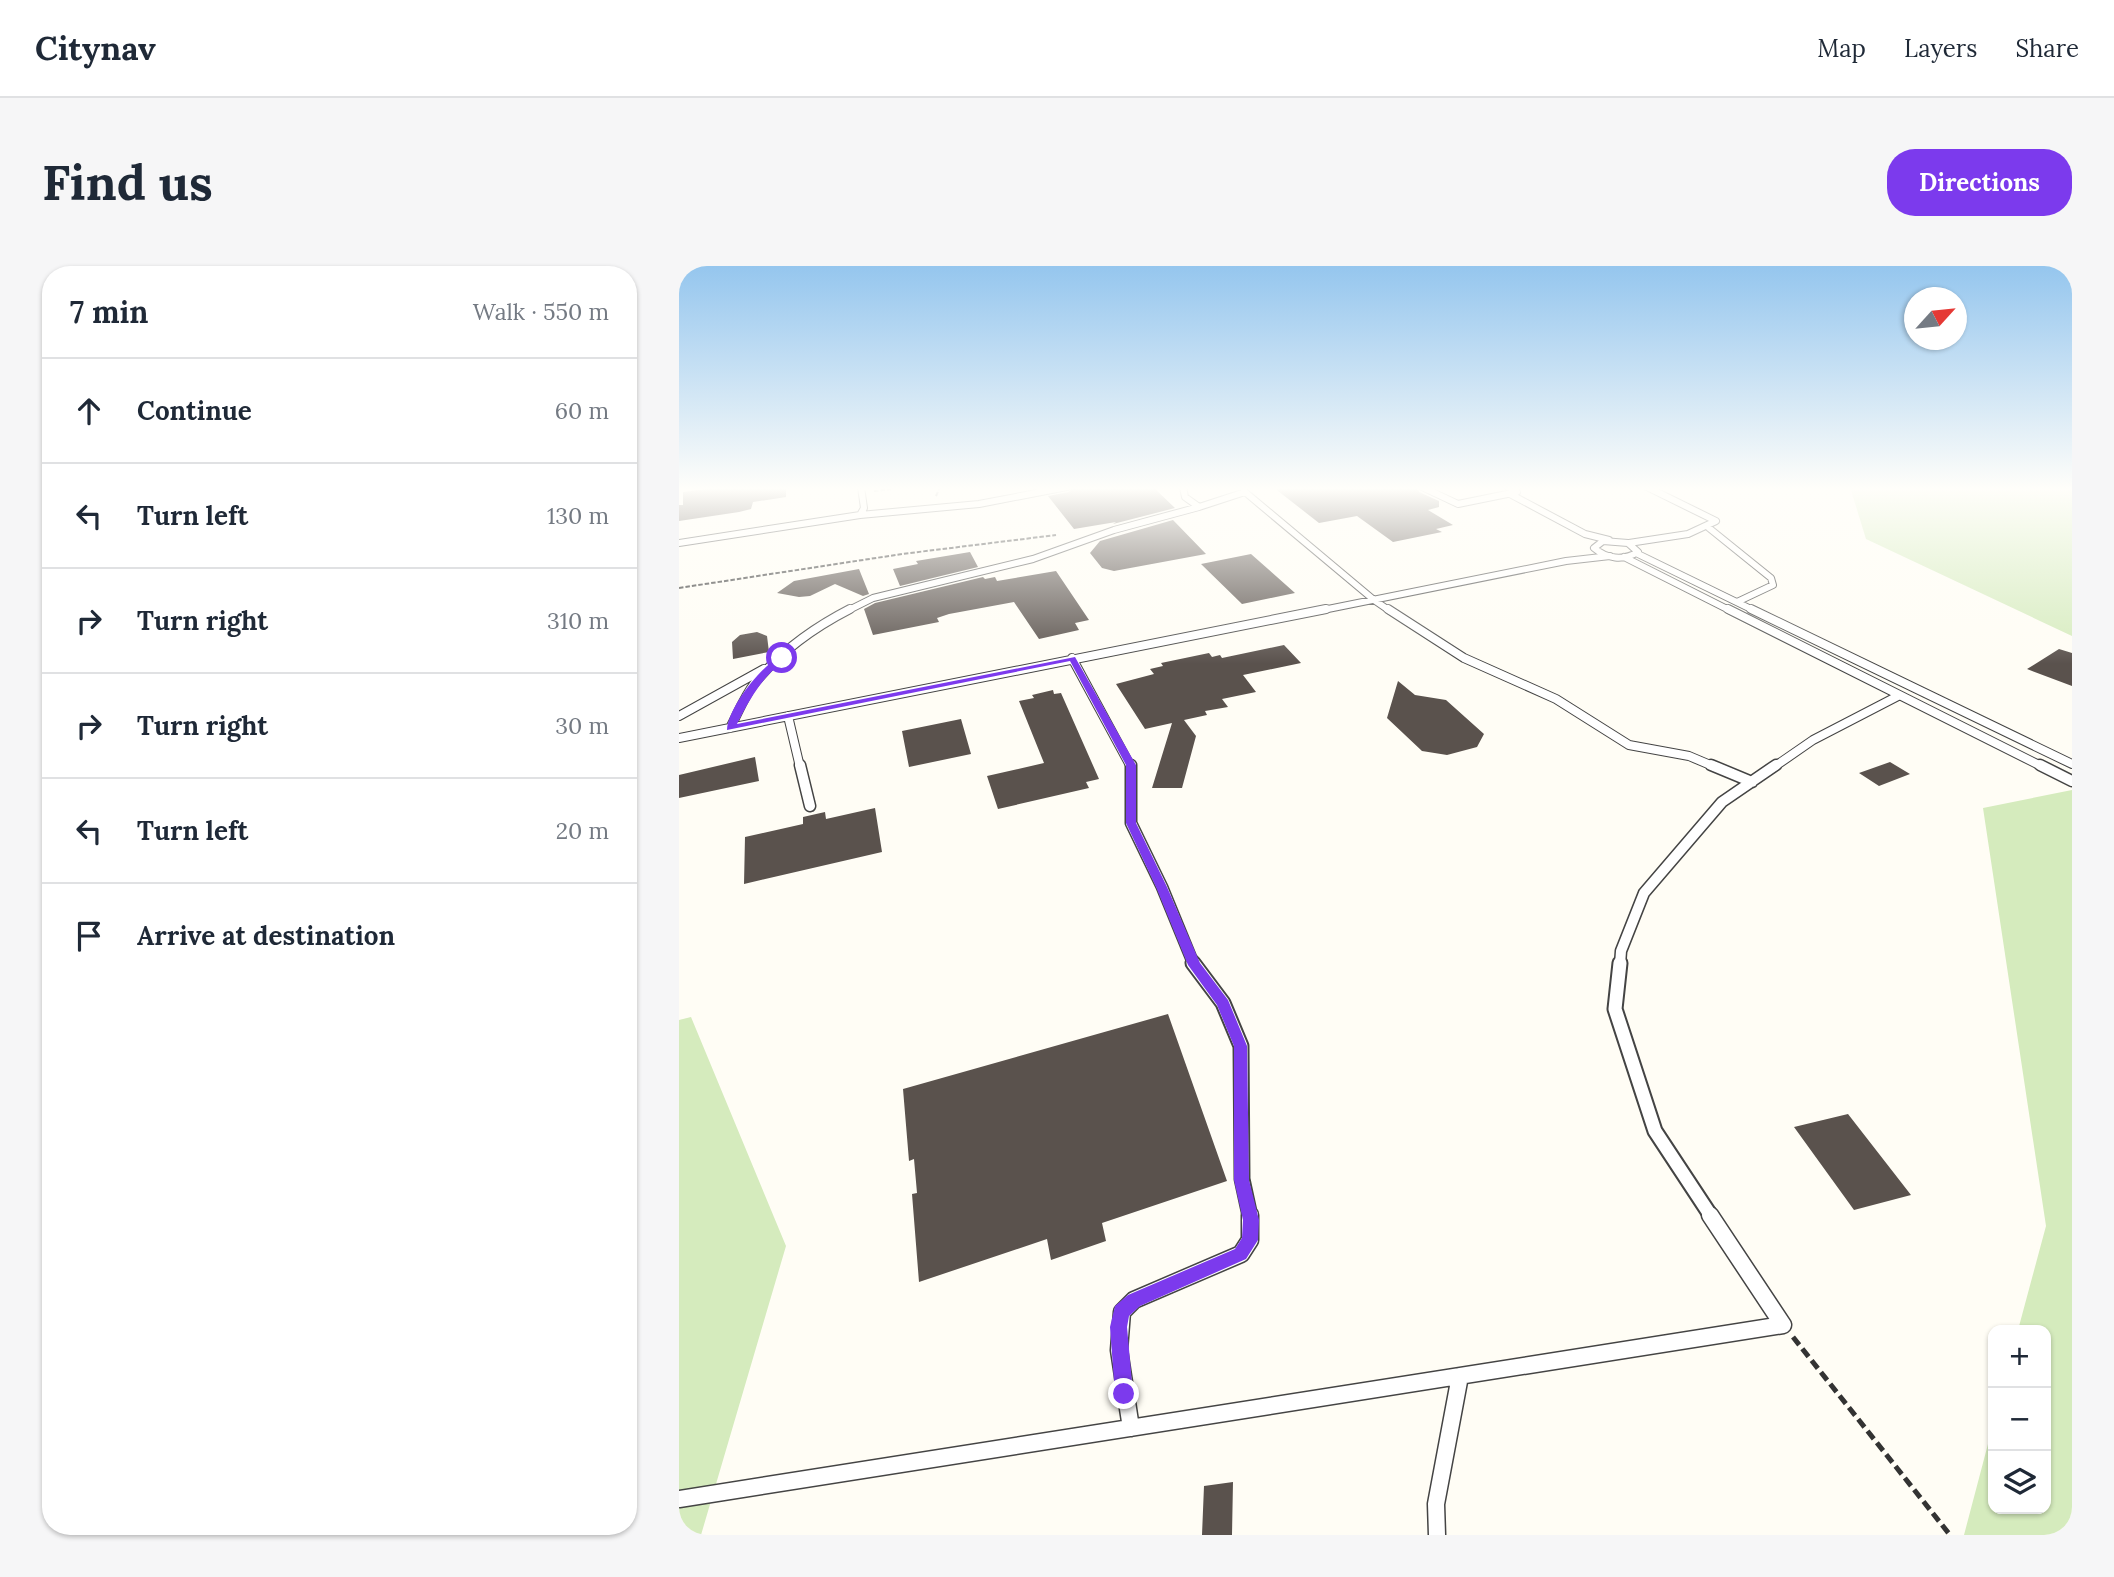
<!DOCTYPE html>
<html lang="en">
<head>
<meta charset="utf-8">
<style>
  :root { --surface:#fff; --page:#f6f6f7; --text:#1f2937; --muted:#747a83; --line:#e0e1e3; --accent:#7c3aed }
  body { margin:0; font-family:Lora,serif; background:var(--page); color:var(--text) }
  .controls { position:absolute; right:21px; bottom:21px; display:grid; overflow:hidden; border-radius:14px; box-shadow:0 2px 5px #0004 }
  .controls button { width:63px; height:63px; display:grid; place-items:center; padding:0; border:0; border-bottom:2px solid var(--line); background:var(--surface); color:var(--text); font:35px sans-serif }
  .compass { position:absolute; left:1225px; top:21px; width:63px; height:63px; border-radius:50%; background:var(--surface); box-shadow:0 2px 5px #0004; rotate:63deg }
  .stop { position:absolute; width:21px; height:21px; margin:-16px; border:5px solid #7c3aed; border-radius:50%; background:#fff }
  .stop.end { background:#7c3aed; border-color:#fff; box-shadow:0 2px 7px #0008 }
  .list { margin:0; padding:0; list-style:none }
  h2 { display:flex; justify-content:space-between; align-items:center; height:91px; margin:0; padding:0 28px; font-size:30px }
  h2 small { font-size:23px; font-weight:400; color:var(--muted) }
  .list li { display:grid; grid-template-columns:46px 1fr auto; gap:21px; align-items:center; box-sizing:border-box; height:105px; padding:0 28px; border-top:2px solid var(--line) }
  .list b { display:block; font-size:26px; white-space:nowrap }
  .list em { font-size:23px; font-style:normal; color:var(--muted) }
  .icon { flex:none; width:38px; height:38px; fill:none; stroke:currentColor; stroke-width:2; stroke-linecap:round; stroke-linejoin:round }
  .map { position:relative; flex:none; width:1393px; height:1269px; overflow:hidden; border-radius:28px }
  header { display:flex; align-items:center; gap:42px; box-sizing:border-box; height:98px; padding:0 35px; background:var(--surface); border-bottom:2px solid var(--line) }
  header strong { font-size:33px }
  nav { display:flex; gap:38px; margin-inline-start:auto; font-size:24px }
  .intro { display:flex; align-items:center; justify-content:space-between; box-sizing:border-box; height:168px; padding:0 42px }
  h1 { margin:0; font-size:49px }
  .button { padding:18px 32px; border-radius:28px; background:var(--accent); color:#fff; font-size:24px; font-weight:700 }
  main { display:flex; gap:42px; padding:0 42px }
  aside { flex:1; background:var(--surface); border-radius:28px; box-shadow:0 2px 5px #0004 }
  .map>svg:first-child { display:block }
  .green { fill:#d5ebbd }
  .building { fill:#5a524d }
  .lines { fill:none; stroke-linecap:round; stroke-linejoin:round }
  .lane-far4-casing { stroke:#444; stroke-width:8 }
  .lane-far3-casing { stroke:#444; stroke-width:10 }
  .lane-far2-casing { stroke:#444; stroke-width:13 }
  .lane-far1-casing { stroke:#444; stroke-width:17 }
  .lane-casing { stroke:#444; stroke-width:19 }
  .path-far1 { stroke:#333; stroke-width:2; stroke-dasharray:4.5 2; stroke-linecap:butt }
  .path { stroke:#333; stroke-width:5; stroke-dasharray:10 5; stroke-linecap:butt }
  .lane-far4 { stroke:#fff; stroke-width:6 }
  .lane-far3 { stroke:#fff; stroke-width:8 }
  .lane-far2 { stroke:#fff; stroke-width:10 }
  .lane-far1 { stroke:#fff; stroke-width:13 }
  .lane { stroke:#fff; stroke-width:16 }
  .route { fill:#7c3aed }
</style>
</head>
<body>
<header>
<strong>Citynav</strong>
<nav><a>Map</a><a>Layers</a><a>Share</a></nav>
</header>
<div class="intro"><h1>Find us</h1><a class="button">Directions</a></div>
<main>
<aside>
<h2>7 min<small>Walk · 550 m</small></h2>
<ul class="list">
<li><svg class="icon" aria-label="ahead" viewBox="0 0 24 24"><path d="M12 20V5M6 11l6-6 6 6"/></svg><div><b>Continue</b></div><em>60 m</em></li>
<li><svg class="icon" aria-label="left" viewBox="0 0 24 24"><path d="M17 20v-9H6M10 6l-5 5 5 5"/></svg><div><b>Turn left</b></div><em>130 m</em></li>
<li><svg class="icon" aria-label="right" viewBox="0 0 24 24"><path d="M7 20v-9h11M14 6l5 5-5 5"/></svg><div><b>Turn right</b></div><em>310 m</em></li>
<li><svg class="icon" aria-label="right" viewBox="0 0 24 24"><path d="M7 20v-9h11M14 6l5 5-5 5"/></svg><div><b>Turn right</b></div><em>30 m</em></li>
<li><svg class="icon" aria-label="left" viewBox="0 0 24 24"><path d="M17 20v-9H6M10 6l-5 5 5 5"/></svg><div><b>Turn left</b></div><em>20 m</em></li>
<li><svg class="icon" aria-label="arrive" viewBox="0 0 24 24"><path d="M6 21V4h12l-3 4 3 4H6"/></svg><div><b>Arrive at destination</b></div></li>
</ul>
</aside>
<div class="map">
<svg width="1393" height="1269" viewBox="0 0 1393 1269">
  <rect width="100%" height="100%" fill="#fffdf5"/>
  <!-- green -->
  <path class="green" d="M 1171,221 L 1393,221 L 1393,370 L 1187,273 Z
    M 1393,524 L 1393,1269 L 1285,1269 L 1314,1159 L 1314,1243 L 1367,1243 L 1367,1064 L 1339,1064 L 1367,960 L 1304,542 Z
    M 12,751 L 107,980 L 22,1269 L 0,1269 L 0,754 Z"/>
  <!-- building -->
  <path class="building" d="M 42,221 L 107,221 L 107,231 L 74,236 L 72,243 L 60,246 L 0,255 L 0,239 L 4,239 L 4,226 Z
    M 394,221 L 474,221 L 496,242 L 434,258 L 437,256 L 395,263 L 369,230 L 390,226 Z
    M 594,221 L 737,221 L 740,226 L 760,235 L 760,241 L 749,244 L 774,259 L 757,263 L 763,266 L 714,276 L 678,250 L 640,257 Z
    M 494,254 L 527,288 L 435,305 L 423,302 L 411,287 L 421,275 Z
    M 291,286 L 299,301 L 221,320 L 214,303 L 239,298 L 237,295 Z
    M 572,288 L 616,327 L 563,338 L 522,298 Z
    M 180,303 L 190,328 L 184,330 L 156,318 L 131,330 L 120,331 L 98,327 L 115,315 Z
    M 377,305 L 410,354 L 396,357 L 400,364 L 360,373 L 335,336 L 270,348 L 258,352 L 260,356 L 194,369 L 185,343 L 196,337 L 304,311 L 306,313 L 316,311 L 318,315 Z
    M 78,366 L 88,370 L 90,386 L 54,393 L 53,376 L 61,369 Z
    M 605,379 L 622,397 L 564,409 L 577,426 L 543,433 L 549,441 L 526,445 L 528,449 L 505,454 L 517,470 L 503,522 L 473,522 L 493,457 L 466,463 L 437,418 L 475,408 L 471,403 L 484,400 L 482,397 L 530,387 L 533,391 L 541,389 L 543,392 Z
    M 1380,383 L 1393,387 L 1393,420 L 1348,403 Z
    M 719,415 L 736,429 L 767,434 L 805,468 L 798,481 L 768,489 L 743,485 L 708,452 Z
    M 374,424 L 375,428 L 382,427 L 420,513 L 407,516 L 410,522 L 319,543 L 308,510 L 365,497 L 340,435 L 355,432 L 353,429 Z
    M 282,453 L 292,488 L 230,501 L 223,465 Z
    M 76,491 L 80,515 L 0,532 L 0,509 Z
    M 1211,496 L 1231,508 L 1200,520 L 1180,507 Z
    M 196,542 L 203,586 L 65,618 L 66,571 L 124,558 L 124,551 L 146,546 L 147,553 Z
    M 489,748 L 548,915 L 423,957 L 427,975 L 372,994 L 368,973 L 240,1016 L 233,928 L 238,927 L 235,893 L 230,895 L 224,823 Z
    M 1169,848 L 1232,929 L 1175,944 L 1115,861 Z
    M 554,1216 L 553,1269 L 523,1269 L 525,1220 Z"/>
  <g class="lines">
    <!-- lane-far4 casing -->
    <g class="lane-far4-casing">
      <path id="lane-far4" d="M 504,221 L 506,231 L 520,241 L 566,226
        M 564,221 L 566,226 L 695,334 L 711,345
        M 743,221 L 779,238 L 838,226 L 829,221
        M 831,228 L 906,268 L 930,274
        M 181,249 L 300,238 L 388,221
        M 1030,262 L 1092,312 L 1094,319 L 1058,336
        M 924,275 L 949,277 L 959,286 C 944,295 928,293 915,282 Z
        M 0,277 L 181,249 L 185,242 L 182,221
        M 950,277 L 1009,268 L 1037,255 L 968,221
        M 957,287 L 1076,345
        M 945,291 L 1052,345
        M 168,345 L 194,332 L 354,293 L 435,264 L 520,241
        M 639,345 L 887,295 L 931,290"/>
    </g>
    <!-- lane-far3 casing -->
    <g class="lane-far3-casing">
      <path id="lane-far3" d="M 709,343 L 785,392 L 877,433 L 950,479 L 1010,490 L 1036,501
        M 1049,343 L 1364,501
        M 1072,343 L 1393,498
        M 393,392 L 452,501
        M 0,450 L 85,403
        M 109,450 L 121,501
        M 51,462 C 59,447 65,431 75,418 C 100,387 136,361 171,343
        M 0,472 L 647,343
        M 1095,501 L 1134,474 L 1219,430"/>
    </g>
    <!-- lane-far2 casing -->
    <g class="lane-far2-casing">
      <path id="lane-far2" d="M 121,499 L 131,540
        M 452,499 L 452,557 L 483,621 L 515,699
        M 1032,499 L 1073,516
        M 1361,499 L 1393,515
        M 941,699 L 942,685 L 965,627 L 1043,536 L 1097,499"/>
    </g>
    <!-- lane-far1 casing -->
    <g class="lane-far1-casing">
      <path id="lane-far1" d="M 514,697 L 544,737 L 562,780 L 563,913 L 571,950
        M 941,697 L 936,743 L 976,865 L 1032,950"/>
    </g>
    <!-- lane casing -->
    <g class="lane-casing">
      <path id="lane" d="M 452,1162 L 440,1084 L 443,1046 L 455,1034 L 562,988 L 571,974 L 571,949
        M 0,1233 L 1104,1059 L 1031,949
        M 758,1269 L 757,1238 L 781,1110"/>
    </g>
    <!-- path-far1 -->
    <path class="path-far1" d="M 195,225 L 231,221
      M 257,230 L 261,221
      M 0,322 L 223,288 L 377,269"/>
    <!-- path -->
    <path class="path" d="M 1114,1071 L 1271,1269"/>
    <!-- lane-far4 -->
    <use href="#lane-far4" class="lane-far4"/>
    <!-- lane-far3 -->
    <use href="#lane-far3" class="lane-far3"/>
    <!-- lane-far2 -->
    <use href="#lane-far2" class="lane-far2"/>
    <!-- lane-far1 -->
    <use href="#lane-far1" class="lane-far1"/>
    <!-- lane -->
    <use href="#lane" class="lane"/>
  </g>
  <!-- sky -->
  <linearGradient id="sky" x2="0" y2="1"><stop stop-color="#95c6ee"/><stop offset="0.56" stop-color="#fffefa"/><stop offset="1" stop-color="#fffefa" stop-opacity="0"/></linearGradient>
  <rect width="1393" height="398" fill="url(#sky)"/>
  <!-- route -->
  <path class="route" d="M 100,390 L 107,392 C 82,414 74,427 58,458 L 396,391 L 457,499 L 457,557 L 488,621 L 521,697 L 549,734 L 568,780 L 570,914 L 580,954 L 579,974 L 567,993 L 461,1040 L 450,1050 L 448,1061 L 454,1128 L 452,1134 L 445,1137 L 439,1134 L 436,1128 L 431,1061 L 436,1040 L 449,1029 L 556,983 L 563,972 L 564,954 L 555,914 L 555,780 L 538,739 L 509,699 L 477,621 L 447,557 L 447,499 L 391,395 L 48,464 C 49,441 81,403 100,390 Z"/>
</svg>
<div class="controls">
<button>+</button>
<button>−</button>
<button><svg class="icon" aria-label="layers" viewBox="0 0 24 24"><path d="M12 4l9 5-9 5-9-5zM3 14l9 5 9-5"/></svg></button>
</div>
<svg class="compass" viewBox="-18 -18 36 36"><path d="M0-13l5 13h-10z" fill="#e53935"/><path d="M0 13l5-13h-10z" fill="#747a83"/></svg>
<div class="stop" style="left:103px;top:392px"></div>
<div class="stop end" style="left:445px;top:1128px"></div>
</div>
</main>
</body>
</html>
